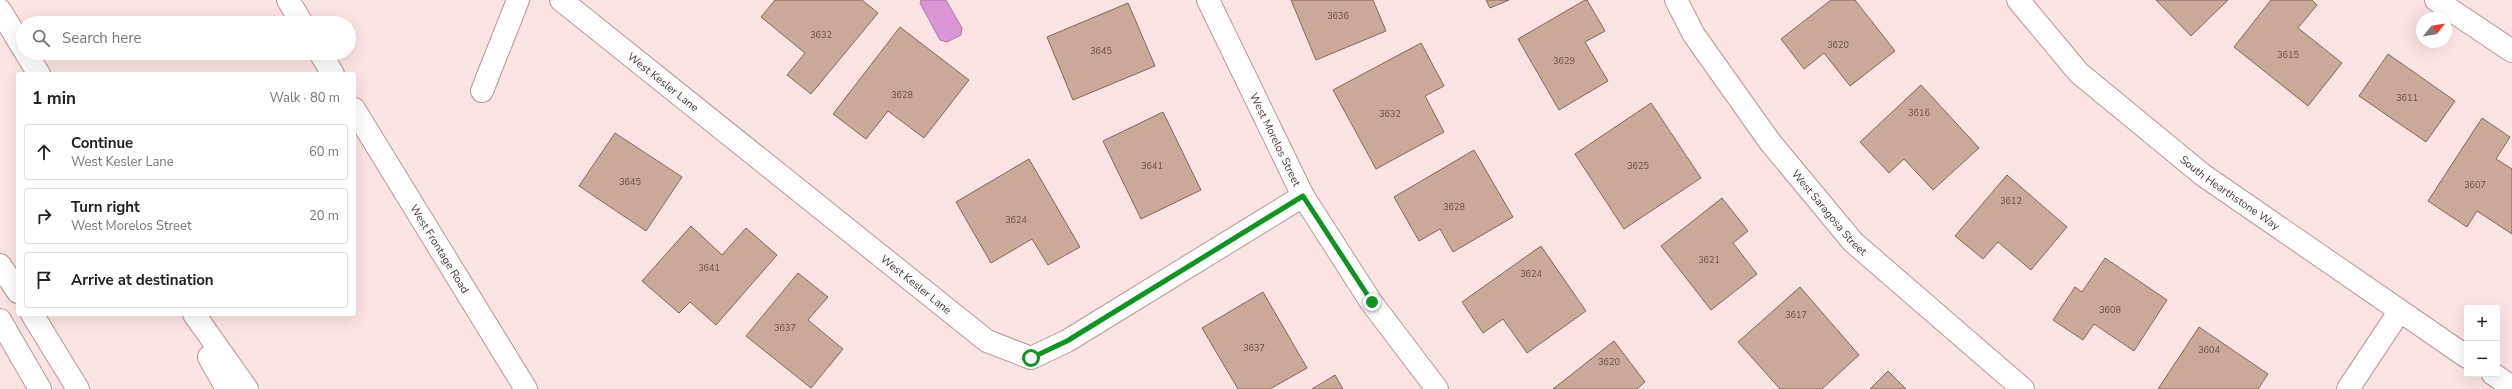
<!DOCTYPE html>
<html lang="en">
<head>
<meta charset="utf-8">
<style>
  :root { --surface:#fff; --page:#f2f2f2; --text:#222; --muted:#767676; --line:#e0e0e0 }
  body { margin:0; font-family:"Nunito Sans",sans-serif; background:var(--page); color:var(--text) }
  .controls { position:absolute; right:12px; bottom:12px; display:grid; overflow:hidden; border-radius:4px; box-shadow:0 4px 16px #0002 }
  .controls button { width:36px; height:36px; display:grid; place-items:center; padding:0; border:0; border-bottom:1px solid var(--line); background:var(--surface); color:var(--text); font:20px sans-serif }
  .compass { position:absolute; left:2416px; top:12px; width:36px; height:36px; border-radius:50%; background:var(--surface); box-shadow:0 4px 16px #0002; rotate:60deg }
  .stop { position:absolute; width:12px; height:12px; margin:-9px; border:3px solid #119324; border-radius:50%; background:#fff }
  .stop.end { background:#119324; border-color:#fff; box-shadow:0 1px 4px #0008 }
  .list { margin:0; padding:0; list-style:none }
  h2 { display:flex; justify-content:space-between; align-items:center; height:52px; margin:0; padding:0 16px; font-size:17px }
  h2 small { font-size:13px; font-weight:400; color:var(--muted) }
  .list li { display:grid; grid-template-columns:26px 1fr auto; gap:12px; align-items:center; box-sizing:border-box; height:56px; margin:0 8px 8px; padding:0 8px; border:1px solid var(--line); border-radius:4px }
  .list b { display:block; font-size:15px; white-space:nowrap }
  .list p { margin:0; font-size:13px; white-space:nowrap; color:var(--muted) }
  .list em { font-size:13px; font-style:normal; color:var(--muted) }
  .icon { flex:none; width:22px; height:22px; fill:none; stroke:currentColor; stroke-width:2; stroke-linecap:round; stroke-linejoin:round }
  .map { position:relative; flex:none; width:2512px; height:389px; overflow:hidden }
  .search { position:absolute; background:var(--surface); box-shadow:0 4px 16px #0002; left:16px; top:16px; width:340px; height:44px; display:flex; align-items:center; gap:10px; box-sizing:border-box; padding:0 14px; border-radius:22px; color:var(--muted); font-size:15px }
  .panel { position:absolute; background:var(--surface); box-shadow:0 4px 16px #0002; left:16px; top:72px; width:340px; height:244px; border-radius:4px }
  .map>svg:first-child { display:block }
  .water { fill:#da95d7; stroke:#ad78a7 }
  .building { fill:#caa99b; stroke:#85675b }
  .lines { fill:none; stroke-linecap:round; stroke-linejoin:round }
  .minor-casing { stroke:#ba9696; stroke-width:24 }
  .highway-casing { stroke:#ba9696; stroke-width:24 }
  .minor { stroke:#fff; stroke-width:22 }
  .highway { stroke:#fff; stroke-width:22 }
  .route { stroke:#119324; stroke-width:5 }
  .labels { text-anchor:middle; stroke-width:3; stroke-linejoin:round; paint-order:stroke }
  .number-label { font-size:9px; fill:#66534f }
  .street-label { font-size:11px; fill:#453636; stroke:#fff }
</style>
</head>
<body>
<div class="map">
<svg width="2512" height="389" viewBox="0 0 2512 389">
  <rect width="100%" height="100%" fill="#fce4e4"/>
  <!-- water -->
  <path class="water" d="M 921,0 L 946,0 L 962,28 L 961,35 L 947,42 L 940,40 L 920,3 Z"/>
  <!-- building -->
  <path class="building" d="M 775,0 L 862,0 L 878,13 L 811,94 L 787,75 L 805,53 L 761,17 Z
    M 1291,0 L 1373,0 L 1386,31 L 1316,60 Z
    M 1486,0 L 1509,0 L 1490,8 Z
    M 1585,0 L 1587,0 L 1605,31 L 1585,42 L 1608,81 L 1559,110 L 1518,39 Z
    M 1831,0 L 1855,0 L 1895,51 L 1850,86 L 1824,53 L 1804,69 L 1781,39 Z
    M 2156,0 L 2228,0 L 2191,36 Z
    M 2271,0 L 2312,0 L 2317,5 L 2298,28 L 2342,63 L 2308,106 L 2234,47 Z
    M 1128,3 L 1155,66 L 1073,100 L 1047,37 Z
    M 900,27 L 969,80 L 924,138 L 888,111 L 866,139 L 833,114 Z
    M 1421,43 L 1444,86 L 1425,96 L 1444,132 L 1376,169 L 1333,90 Z
    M 2388,54 L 2455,101 L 2426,142 L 2359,96 Z
    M 1921,85 L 1979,148 L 1933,190 L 1904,159 L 1889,173 L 1860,142 Z
    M 1651,103 L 1701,178 L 1624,229 L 1575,154 Z
    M 1163,112 L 1201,190 L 1141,219 L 1103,141 Z
    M 2482,118 L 2510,137 L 2496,159 L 2512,169 L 2512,234 L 2477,211 L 2467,227 L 2428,201 Z
    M 615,133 L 682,177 L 646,231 L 579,186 Z
    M 1474,150 L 1513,217 L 1453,252 L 1440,229 L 1419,241 L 1394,197 Z
    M 1029,159 L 1080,247 L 1048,265 L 1032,239 L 991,263 L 956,202 Z
    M 2007,175 L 2067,227 L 2031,270 L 1998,242 L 1983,259 L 1955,236 Z
    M 1722,198 L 1748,231 L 1733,243 L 1757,274 L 1711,310 L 1661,246 Z
    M 691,226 L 722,255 L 746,228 L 777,255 L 716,325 L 690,302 L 679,313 L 642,281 Z
    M 1541,246 L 1586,311 L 1527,353 L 1503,319 L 1483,333 L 1462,302 Z
    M 2105,258 L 2167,300 L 2134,351 L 2094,324 L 2083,340 L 2053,320 L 2075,287 L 2082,292 Z
    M 798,273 L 828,297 L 808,320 L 843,349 L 811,388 L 746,336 Z
    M 1800,287 L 1859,355 L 1822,389 L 1780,389 L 1738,342 Z
    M 1263,292 L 1307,368 L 1270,389 L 1238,389 L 1202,328 Z
    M 2199,327 L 2268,374 L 2258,389 L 2158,389 Z
    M 1614,341 L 1645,382 L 1637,389 L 1553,389 Z
    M 1888,371 L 1906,389 L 1870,389 Z
    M 1335,375 L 1343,389 L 1312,389 Z"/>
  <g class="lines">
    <!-- minor casing -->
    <g class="minor-casing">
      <g id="minor">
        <path d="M 288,0 L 302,23"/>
        <path id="s1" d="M 561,0 L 987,341 L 1031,358 L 1067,341 L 1303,196"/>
        <path id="s2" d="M 1208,0 L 1303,196 L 1371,302 L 1437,389"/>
        <path id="s3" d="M 1676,0 L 1694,35 L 1770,142 L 1853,242 L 2023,389"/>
        <path id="s4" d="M 2018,0 L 2079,73 L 2203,175 L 2467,357"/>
        <path d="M 2436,0 L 2512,51"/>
        <path d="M 320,53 L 333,74"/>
        <path d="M 482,91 L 518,0"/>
        <path id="s5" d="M 354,109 L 526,389"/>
        <path d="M 2493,374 L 2512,387"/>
        <path d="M 2348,389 L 2399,312"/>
      </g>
    </g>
    <!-- highway casing -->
    <g class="highway-casing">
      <path id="highway" d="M 0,10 L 23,48
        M 26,53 L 39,74
        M 0,265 L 18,292
        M 32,314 L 78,389
        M 194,314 L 247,389
        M 0,320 L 40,389
        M 209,357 L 227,389"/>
    </g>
    <!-- minor -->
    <use href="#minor" class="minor"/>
    <!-- highway -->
    <use href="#highway" class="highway"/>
  </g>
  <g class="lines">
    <!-- route -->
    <path class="route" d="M 1031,358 L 1067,341 L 1303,196 L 1372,302"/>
  </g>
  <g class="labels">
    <!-- number labels -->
    <g class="number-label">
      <text x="1338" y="19">3636</text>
      <text x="821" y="38">3632</text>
      <text x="1838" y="48">3620</text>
      <text x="1101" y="54">3645</text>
      <text x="2288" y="58">3615</text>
      <text x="1564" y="64">3629</text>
      <text x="902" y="98">3628</text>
      <text x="2407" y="101">3611</text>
      <text x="1919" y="116">3616</text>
      <text x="1390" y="117">3632</text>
      <text x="1152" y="169">3641</text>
      <text x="1638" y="169">3625</text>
      <text x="630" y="185">3645</text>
      <text x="2475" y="188">3607</text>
      <text x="2011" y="204">3612</text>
      <text x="1454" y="210">3628</text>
      <text x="1016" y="223">3624</text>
      <text x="1709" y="263">3621</text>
      <text x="709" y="271">3641</text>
      <text x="1531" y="277">3624</text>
      <text x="2110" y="313">3608</text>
      <text x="1796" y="318">3617</text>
      <text x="785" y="331">3637</text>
      <text x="1254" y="351">3637</text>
      <text x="2209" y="353">3604</text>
      <text x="1609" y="365">3620</text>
    </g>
    <!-- street labels -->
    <g class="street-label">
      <text dy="4" stroke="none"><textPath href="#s1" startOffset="131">West Kesler Lane</textPath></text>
      <text dy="4" stroke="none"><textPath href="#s2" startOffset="155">West Morelos Street</textPath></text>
      <text dy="4" stroke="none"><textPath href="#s4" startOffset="288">South Hearthstone Way</textPath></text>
      <text dy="4" stroke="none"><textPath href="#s3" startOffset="263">West Saragosa Street</textPath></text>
      <text dy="4" stroke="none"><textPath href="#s5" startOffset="164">West Frontage Road</textPath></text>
      <text dy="4" stroke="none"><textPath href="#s1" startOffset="455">West Kesler Lane</textPath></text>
    </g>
  </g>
</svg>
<div class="controls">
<button>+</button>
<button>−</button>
</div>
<svg class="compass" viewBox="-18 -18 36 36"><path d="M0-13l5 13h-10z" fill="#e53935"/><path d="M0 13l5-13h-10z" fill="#767676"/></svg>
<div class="stop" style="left:1031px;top:358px"></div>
<div class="stop end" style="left:1372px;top:302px"></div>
<div class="search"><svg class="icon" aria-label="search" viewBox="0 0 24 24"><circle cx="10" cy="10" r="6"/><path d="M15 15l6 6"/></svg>Search here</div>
<section class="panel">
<h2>1 min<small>Walk · 80 m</small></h2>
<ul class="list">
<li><svg class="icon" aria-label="ahead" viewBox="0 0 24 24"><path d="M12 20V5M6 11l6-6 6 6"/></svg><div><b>Continue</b><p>West Kesler Lane</p></div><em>60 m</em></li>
<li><svg class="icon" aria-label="right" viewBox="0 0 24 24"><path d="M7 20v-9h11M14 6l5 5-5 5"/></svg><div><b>Turn right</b><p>West Morelos Street</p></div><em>20 m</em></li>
<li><svg class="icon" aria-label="arrive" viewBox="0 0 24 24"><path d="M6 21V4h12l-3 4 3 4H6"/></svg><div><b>Arrive at destination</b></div></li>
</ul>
</section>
</div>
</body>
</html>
